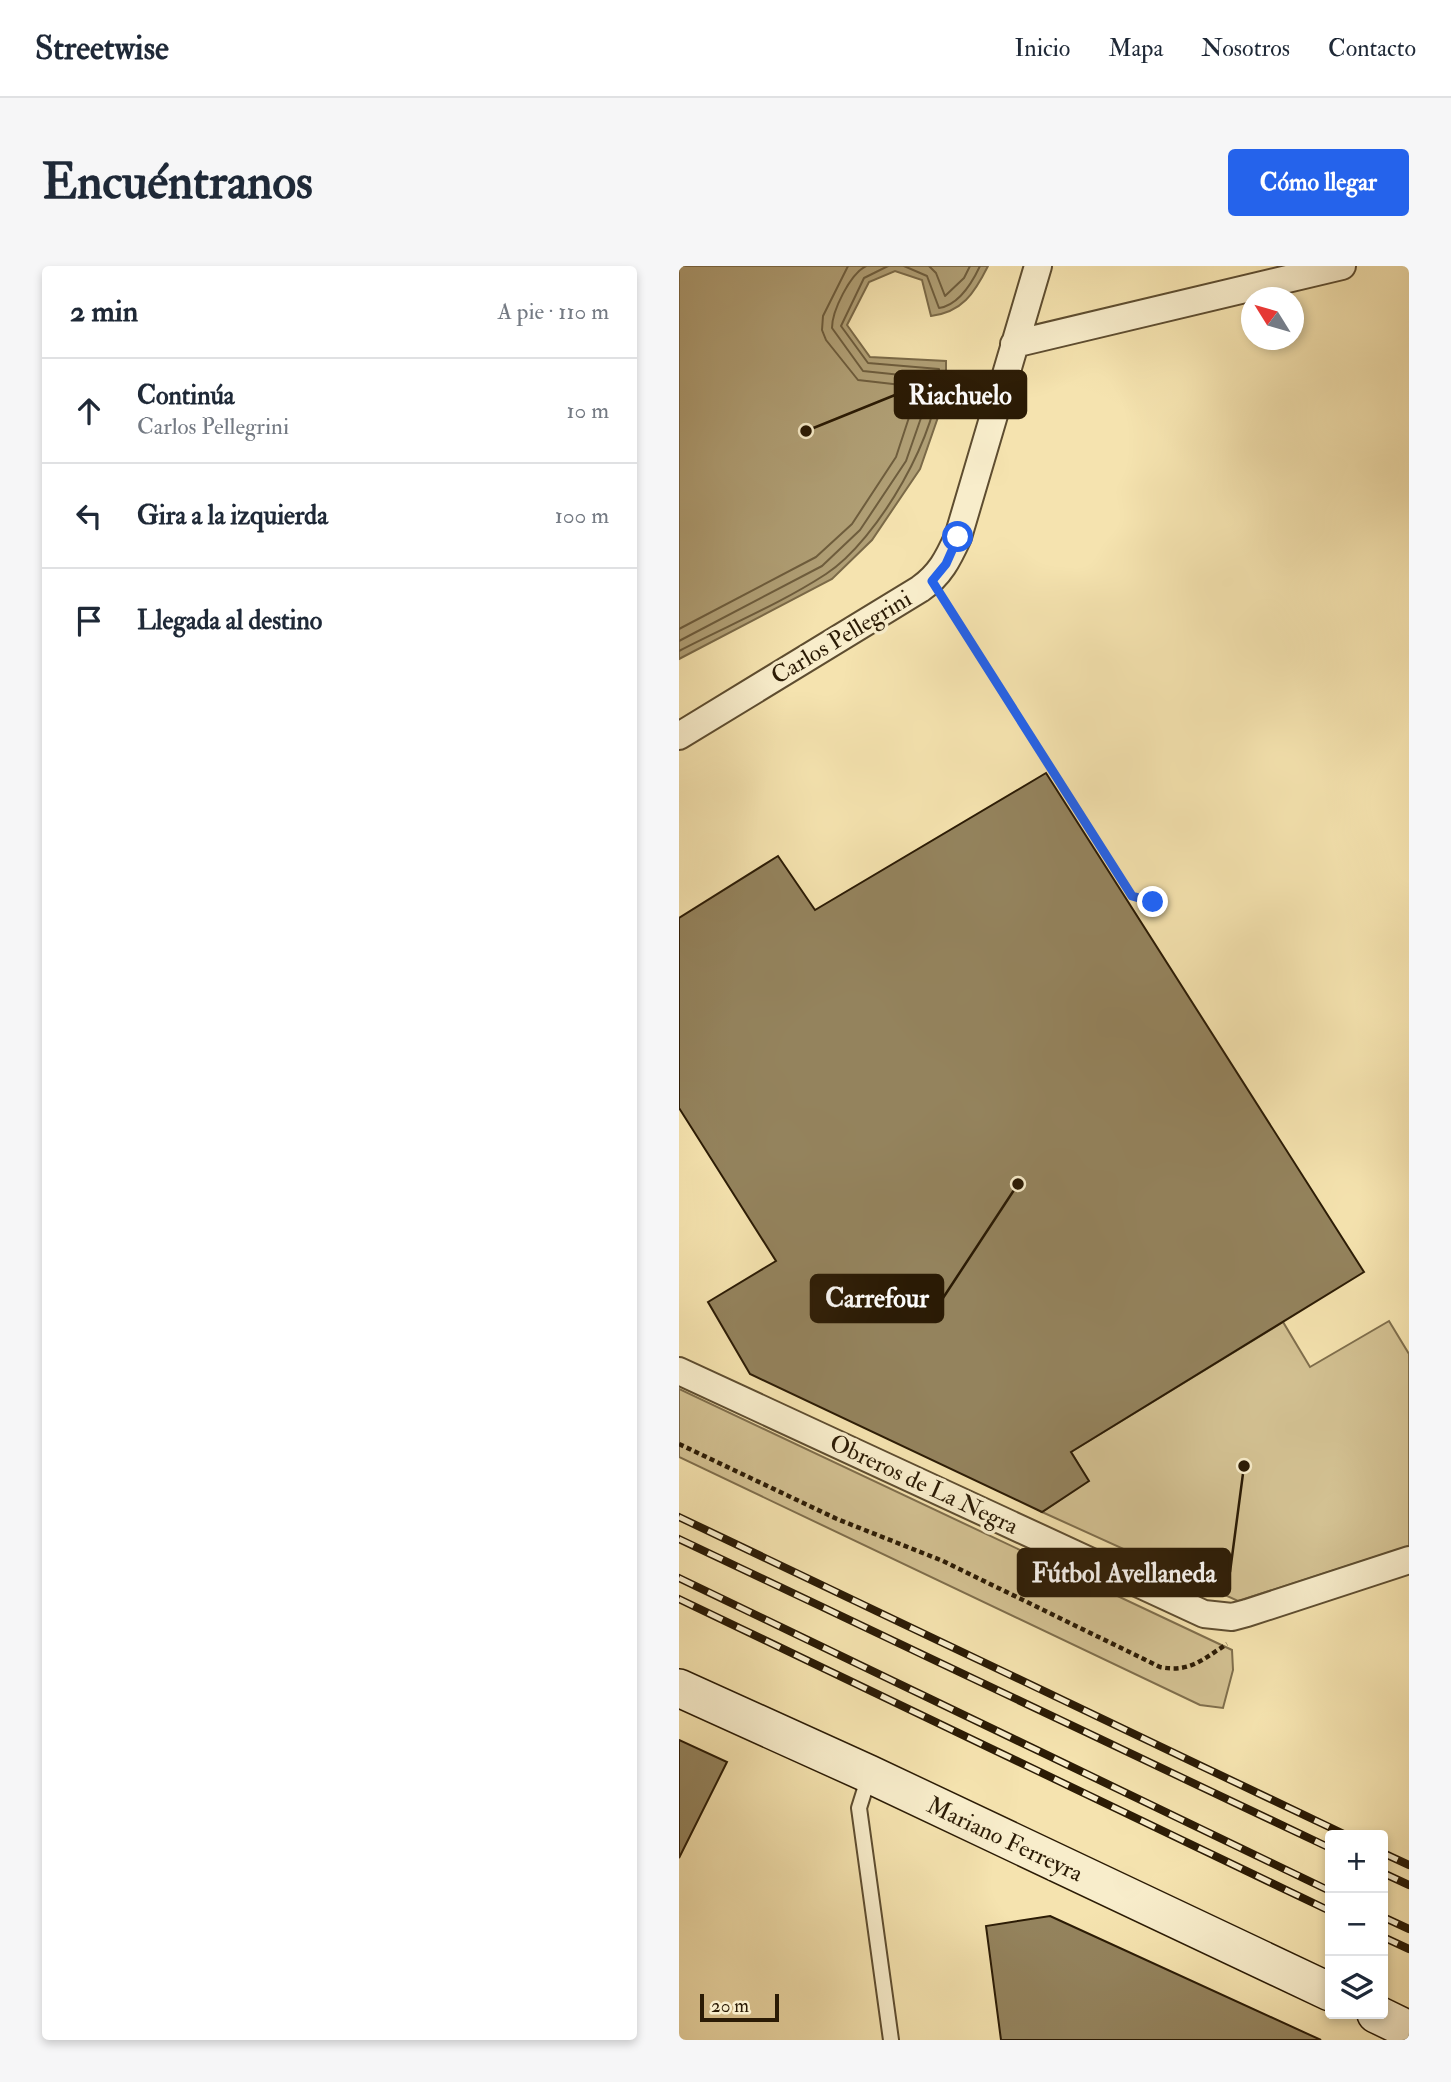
<!DOCTYPE html>
<html lang="es">
<head>
<meta charset="utf-8">
<style>
  :root { --surface:#fff; --page:#f6f6f7; --text:#1f2937; --muted:#747a83; --line:#e0e1e3; --accent:#2563eb }
  body { margin:0; font-family:"IM FELL Double Pica",serif; background:var(--page); color:var(--text) }
  .controls { position:absolute; right:21px; bottom:21px; display:grid; overflow:hidden; border-radius:7px; box-shadow:0 4px 10px #0003 }
  .controls button { width:63px; height:63px; display:grid; place-items:center; padding:0; border:0; border-bottom:2px solid var(--line); background:var(--surface); color:var(--text); font:35px sans-serif }
  .compass { position:absolute; left:562px; top:21px; width:63px; height:63px; border-radius:50%; background:var(--surface); box-shadow:0 4px 10px #0003; rotate:307deg }
  .scale { position:absolute; left:21px; bottom:18px; width:79px; box-sizing:border-box; padding-left:7px; border:4px solid #2b1b05; border-top:0; font-size:19px; line-height:24px; white-space:nowrap; color:#2b1b05; -webkit-text-stroke:5px #f8edcb; paint-order:stroke }
  .stop { position:absolute; width:21px; height:21px; margin:-16px; border:5px solid #2563eb; border-radius:50%; background:#fff }
  .stop.end { background:#2563eb; border-color:#fff; box-shadow:0 2px 7px #0008 }
  .list { margin:0; padding:0; list-style:none }
  h2 { display:flex; justify-content:space-between; align-items:center; height:91px; margin:0; padding:0 28px; font-size:30px }
  h2 small { font-size:23px; font-weight:400; color:var(--muted) }
  .list li { display:grid; grid-template-columns:46px 1fr auto; gap:21px; align-items:center; box-sizing:border-box; height:105px; padding:0 28px; border-top:2px solid var(--line) }
  .list b { display:block; font-size:26px; white-space:nowrap }
  .list p { margin:0; font-size:23px; white-space:nowrap; color:var(--muted) }
  .list em { font-size:23px; font-style:normal; color:var(--muted) }
  .icon { flex:none; width:38px; height:38px; fill:none; stroke:currentColor; stroke-width:2; stroke-linecap:round; stroke-linejoin:round }
  .map { position:relative; flex:none; width:730px; height:1774px; overflow:hidden; border-radius:7px }
  header { display:flex; align-items:center; gap:42px; box-sizing:border-box; height:98px; padding:0 35px; background:var(--surface); border-bottom:2px solid var(--line) }
  header strong { font-size:33px }
  nav { display:flex; gap:38px; margin-inline-start:auto; font-size:24px }
  .intro { display:flex; align-items:center; justify-content:space-between; box-sizing:border-box; height:168px; padding:0 42px }
  h1 { margin:0; font-size:49px }
  .button { padding:18px 32px; border-radius:7px; background:var(--accent); color:#fff; font-size:24px; font-weight:700 }
  main { display:flex; gap:42px; padding:0 42px }
  aside { flex:1; background:var(--surface); border-radius:7px; box-shadow:0 4px 10px #0003 }
  .map>svg:first-child { display:block }
  .green { fill:#d3c192; stroke:#7f6e4c; stroke-width:2 }
  .water { fill:#b09f75; stroke:#7b6a48; stroke-width:2 }
  .lines { fill:none; stroke-linecap:round; stroke-linejoin:round }
  .shore { stroke:#6e5d3d; stroke-width:2 }
  .building { fill:#94835d; stroke:#2b1b05; stroke-width:2 }
  .lane-casing { stroke:#5e4d30; stroke-width:18 }
  .street-casing { stroke:#5e4d30; stroke-width:30 }
  .secondary-casing { stroke:#2b1b05; stroke-width:40 }
  .path { stroke:#2b1b05; stroke-width:4.5; stroke-dasharray:5 3.5; stroke-linecap:butt }
  .lane { stroke:#f8edcb; stroke-width:14 }
  .street { stroke:#f8edcb; stroke-width:26 }
  .secondary { stroke:#f8edcb; stroke-width:37 }
  .rail-casing { stroke:#2b1b05; stroke-width:8 }
  .rail { stroke:#f8edcb; stroke-width:5; stroke-dasharray:16; stroke-linecap:butt }
  .route { stroke:#2563eb; stroke-width:9 }
  .labels { text-anchor:middle; stroke-width:7; stroke-linejoin:round; paint-order:stroke }
  .street-label { font-size:24px; fill:#2b1b05; stroke:#f8edcb }
  .leader { fill:none; stroke:#2b1b05; stroke-width:2.5 }
  .callout-dot { fill:#2b1b05; stroke:#f8edcb; stroke-width:2.5 }
  .callout { fill:#2b1b05; stroke:#2b1b05; stroke-width:2.5 }
  .callout-label { font-size:26px; text-anchor:middle; font-weight:bold; fill:#fff }
</style>
</head>
<body>
<header>
<strong>Streetwise</strong>
<nav><a>Inicio</a><a>Mapa</a><a>Nosotros</a><a>Contacto</a></nav>
</header>
<div class="intro"><h1>Encuéntranos</h1><a class="button">Cómo llegar</a></div>
<main>
<aside>
<h2>2 min<small>A pie · 110 m</small></h2>
<ul class="list">
<li><svg class="icon" aria-label="ahead" viewBox="0 0 24 24"><path d="M12 20V5M6 11l6-6 6 6"/></svg><div><b>Continúa</b><p>Carlos Pellegrini</p></div><em>10 m</em></li>
<li><svg class="icon" aria-label="left" viewBox="0 0 24 24"><path d="M17 20v-9H6M10 6l-5 5 5 5"/></svg><div><b>Gira a la izquierda</b></div><em>100 m</em></li>
<li><svg class="icon" aria-label="arrive" viewBox="0 0 24 24"><path d="M6 21V4h12l-3 4 3 4H6"/></svg><div><b>Llegada al destino</b></div></li>
</ul>
</aside>
<div class="map">
<svg width="730" height="1774" viewBox="0 0 730 1774">
  <rect width="100%" height="100%" fill="#f5e3af"/>
  <filter id="stains"><feTurbulence type="fractalNoise" baseFrequency=".00286" numOctaves="4"/><feColorMatrix values="0 0 0 0 .2 0 0 0 0 .09 0 0 0 0 .02 0 0 0 .5 -.17"/></filter>
  <radialGradient id="worn" r=".72"><stop offset=".6" stop-color="#630" stop-opacity="0"/><stop offset="1" stop-color="#630" stop-opacity=".3"/></radialGradient>
  <!-- green -->
  <path class="green" d="M 710,1055 L 730,1088 L 730,1280 L 559,1335 L 363,1246 L 409,1215 L 392,1186 L 604,1056 L 631,1101 Z
    M 0,1123 L 553,1384 L 554,1404 L 544,1442 L 521,1439 L 0,1191 Z"/>
  <!-- water -->
  <path class="water" d="M 0,0 L 309,0 C 295,28 283,46 252,50 L 243,14 L 216,5 L 190,16 L 168,59 L 191,91 L 267,95 L 267,128 L 241,203 L 193,274 L 153,313 L 0,393 Z"/>
  <g class="lines">
    <!-- shore -->
    <path class="shore" d="M 225,0 L 248,10 L 260,42 C 280,39 293,17 301,0
      M 250,0 L 257,7 L 266,30 L 285,12 L 291,0
      M 0,363 L 137,291 L 173,258 L 217,191 L 240,121 L 179,114 L 147,74 L 143,64 L 144,50 L 169,0
      M 0,375 L 143,300 L 181,264 L 227,195 L 251,126 L 251,112 L 184,105 L 153,62 C 153,45 171,8 187,0
      M 0,385 C 48,360 101,338 147,308 C 198,275 263,164 260,103 L 189,97 L 162,60 L 185,12 L 209,0"/>
  </g>
  <!-- building -->
  <path class="building" d="M 367,507 L 685,1006 L 392,1186 L 410,1215 L 363,1246 L 71,1108 L 29,1036 L 97,995 L 0,842 L 0,652 L 99,590 L 136,644 Z
    M 0,1474 L 48,1496 L 0,1592 Z
    M 371,1650 L 642,1774 L 322,1774 L 307,1660 Z"/>
  <g class="lines">
    <!-- lane casing -->
    <g class="lane-casing">
      <path id="lane" d="M 190,1510 L 180,1542 L 212,1774"/>
    </g>
    <!-- street casing -->
    <g class="street-casing">
      <path id="street" d="M 335,78 L 663,0
        M 0,470 L 241,323 C 261,309 269,293 279,271 L 359,0
        M 0,1105 L 525,1348 L 553,1351 L 568,1347 L 730,1294"/>
    </g>
    <!-- secondary casing -->
    <g class="secondary-casing">
      <path id="secondary" d="M 0,1422 L 190,1508 L 651,1726
        M 697,1748 L 730,1764"/>
    </g>
    <!-- path -->
    <path class="path" d="M 265,336 L 453,630 L 474,636
      M 0,1178 L 158,1253 L 264,1295 L 481,1401 C 511,1407 524,1393 548,1378"/>
    <!-- lane -->
    <use href="#lane" class="lane"/>
    <!-- street -->
    <use href="#street" class="street"/>
    <!-- secondary -->
    <use href="#secondary" class="secondary"/>
    <!-- rail casing -->
    <g class="rail-casing">
      <path id="rail" d="M 0,1251 L 667,1569
        M 0,1273 L 651,1582
        M 0,1312 L 651,1625
        M 0,1333 L 651,1645
        M 704,1587 L 730,1599
        M 704,1607 L 730,1619
        M 704,1651 L 730,1663
        M 704,1671 L 730,1683"/>
    </g>
    <!-- rail -->
    <use href="#rail" class="rail"/>
  </g>
  <g class="lines">
    <!-- route -->
    <path class="route" d="M 279,271 L 267,298 L 253,315 L 453,630 L 474,636"/>
  </g>
  <g class="labels">
    <!-- street labels -->
    <g class="street-label">
      <text transform="translate(162 371) rotate(-31)" y="8">Carlos Pellegrini</text>
      <text transform="translate(245 1218) rotate(25)" y="8">Obreros de La Negra</text>
      <text transform="translate(326 1573) rotate(25)" y="8">Mariano Ferreyra</text>
    </g>
  </g>
  <!-- callouts -->
  <path class="leader" d="M127 165L216 129M339 918L264 1032M565 1200L551 1306"/>
  <g class="callout-dot">
    <circle cx="127" cy="165" r="7"/>
    <circle cx="339" cy="918" r="7"/>
    <circle cx="565" cy="1200" r="7"/>
  </g>
  <g class="callout">
    <rect x="216" y="105" width="131" height="47" rx="7"/>
    <rect x="132" y="1009" width="132" height="47" rx="7"/>
    <rect x="339" y="1283" width="212" height="47" rx="7"/>
  </g>
  <g class="callout-label">
    <text x="281" y="138">Riachuelo</text>
    <text x="198" y="1041">Carrefour</text>
    <text x="445" y="1316">Fútbol Avellaneda</text>
  </g>
  <rect width="100%" height="100%" filter="url(#stains)"/>
  <rect width="100%" height="100%" fill="url(#worn)"/>
</svg>
<div class="controls">
<button>+</button>
<button>−</button>
<button><svg class="icon" aria-label="layers" viewBox="0 0 24 24"><path d="M12 4l9 5-9 5-9-5zM3 14l9 5 9-5"/></svg></button>
</div>
<svg class="compass" viewBox="-18 -18 36 36"><path d="M0-13l5 13h-10z" fill="#e53935"/><path d="M0 13l5-13h-10z" fill="#747a83"/></svg>
<div class="scale">20 m</div>
<div class="stop" style="left:279px;top:271px"></div>
<div class="stop end" style="left:474px;top:636px"></div>
</div>
</main>
</body>
</html>
